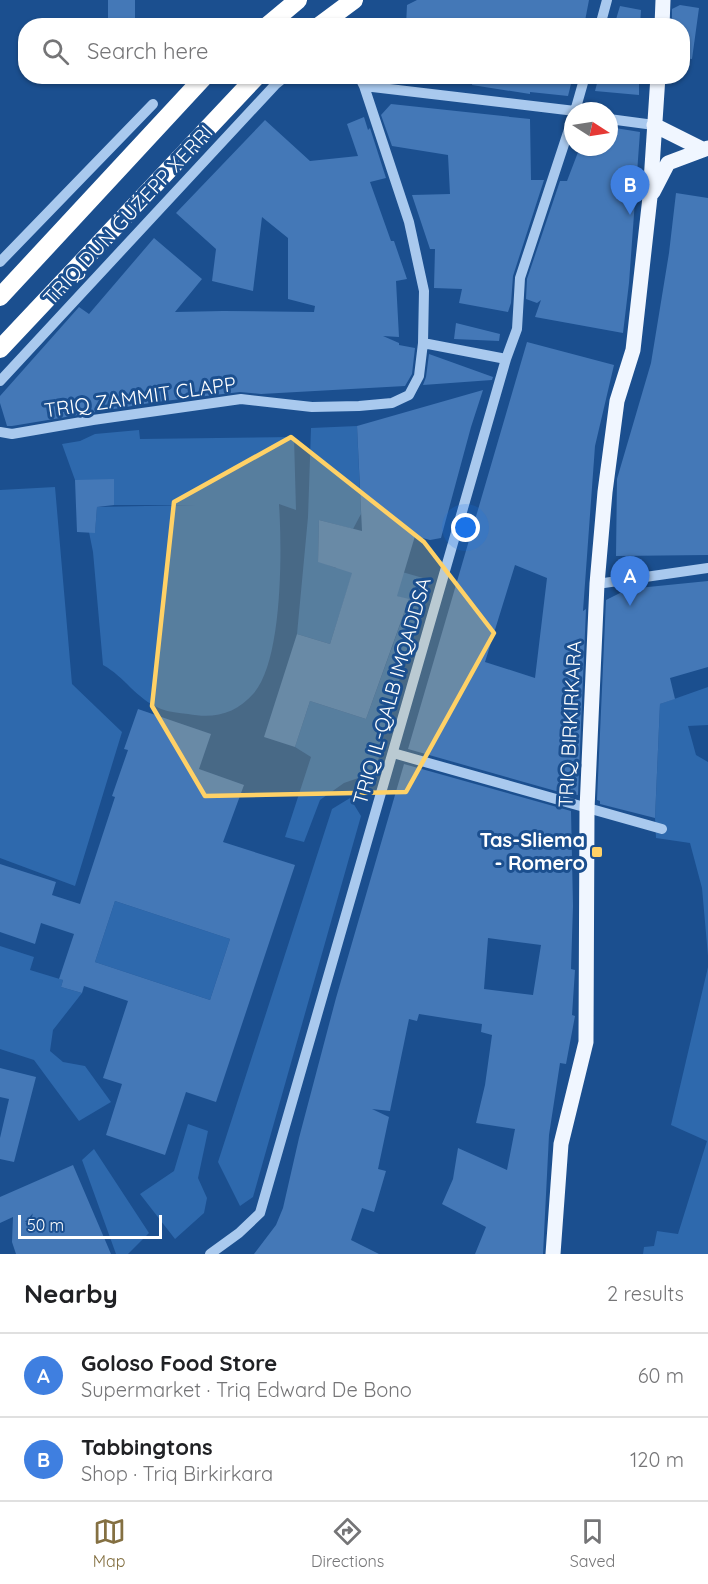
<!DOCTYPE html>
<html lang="en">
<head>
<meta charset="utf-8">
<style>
  :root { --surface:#fff; --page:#f2f2f2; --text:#202124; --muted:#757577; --line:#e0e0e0; --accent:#847042 }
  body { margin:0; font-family:Quicksand,sans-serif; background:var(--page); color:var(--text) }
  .compass { position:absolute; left:564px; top:102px; width:54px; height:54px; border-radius:50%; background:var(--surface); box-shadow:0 2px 4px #0004; rotate:102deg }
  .scale { position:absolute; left:18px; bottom:15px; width:144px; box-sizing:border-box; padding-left:6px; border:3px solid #fff; border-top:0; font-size:16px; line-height:21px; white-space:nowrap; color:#fff; -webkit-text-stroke:4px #1b4f8f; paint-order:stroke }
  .you { position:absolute; left:466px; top:528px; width:21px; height:21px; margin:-15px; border:4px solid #fff; border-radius:50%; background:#1a73e8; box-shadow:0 0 0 9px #1a73e833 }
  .badge { display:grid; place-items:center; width:39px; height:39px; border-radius:50%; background:var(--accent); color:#fff; font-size:20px; font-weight:700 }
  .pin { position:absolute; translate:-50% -50px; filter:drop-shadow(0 2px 3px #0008) }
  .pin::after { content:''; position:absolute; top:32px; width:21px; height:18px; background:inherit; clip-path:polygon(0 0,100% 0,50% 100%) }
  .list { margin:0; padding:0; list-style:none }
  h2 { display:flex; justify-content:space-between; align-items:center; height:78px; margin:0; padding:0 24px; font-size:26px }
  h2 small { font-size:20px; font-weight:400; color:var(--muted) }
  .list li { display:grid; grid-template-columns:39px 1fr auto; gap:18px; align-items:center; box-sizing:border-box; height:84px; padding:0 24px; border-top:2px solid var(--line) }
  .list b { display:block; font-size:22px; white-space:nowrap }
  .list p { margin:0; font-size:20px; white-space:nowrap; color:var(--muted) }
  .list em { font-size:20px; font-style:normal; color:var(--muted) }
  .icon { flex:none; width:33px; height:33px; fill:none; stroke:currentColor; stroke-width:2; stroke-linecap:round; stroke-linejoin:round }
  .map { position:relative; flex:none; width:708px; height:1254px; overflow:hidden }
  .search { position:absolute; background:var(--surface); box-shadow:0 2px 4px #0004; left:18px; right:18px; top:18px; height:66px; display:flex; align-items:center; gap:15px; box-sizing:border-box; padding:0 21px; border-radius:24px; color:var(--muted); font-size:22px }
  .sheet { height:246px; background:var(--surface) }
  nav { display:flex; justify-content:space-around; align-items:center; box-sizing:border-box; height:84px; border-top:2px solid var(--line); background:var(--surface); font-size:16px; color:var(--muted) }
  nav a { display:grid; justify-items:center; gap:3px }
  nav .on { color:var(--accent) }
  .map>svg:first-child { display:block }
  .green { fill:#2e69ad }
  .building { fill:#4478b7; fill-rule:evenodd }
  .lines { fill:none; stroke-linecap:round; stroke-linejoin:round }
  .minor { stroke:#a9c9ee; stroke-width:10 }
  .major { stroke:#f0f6ff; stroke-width:15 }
  .highway { stroke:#fff; stroke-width:18 }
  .marked { fill:#ffd166; fill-opacity:0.2; stroke:#ffd166; stroke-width:4.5; stroke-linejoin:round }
  .poi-dot { fill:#ffd166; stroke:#1b4f8f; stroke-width:2 }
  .labels { text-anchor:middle; stroke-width:6; stroke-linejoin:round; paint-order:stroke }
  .street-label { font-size:20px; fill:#fff; stroke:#1b4f8f }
  .poi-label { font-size:20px; font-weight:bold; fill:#fff; stroke:#1b4f8f; text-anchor:end }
</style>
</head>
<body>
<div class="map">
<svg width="708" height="1254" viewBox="0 0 708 1254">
  <rect width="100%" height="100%" fill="#1b4f8f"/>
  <!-- green -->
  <path class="green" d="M 357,426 L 361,514 L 353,529 L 319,520 L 318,561 L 336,568 L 343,555 L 430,580 L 384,730 L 378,762 L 367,775 L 344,783 L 320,800 L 304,842 L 285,837 L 311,757 L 295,747 L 310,701 L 366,719 L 409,600 L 350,581 L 330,644 L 297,634 L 308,517 L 311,428 Z
    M 139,430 L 140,439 L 294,437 L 296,510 L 279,504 C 282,548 283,659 254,693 C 236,714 214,719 188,714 C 179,713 169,712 161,709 C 135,698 125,677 103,665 L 93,552 L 89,532 L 95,532 L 97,507 L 195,505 L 114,505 L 114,480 L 75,480 L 62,444 L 80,441 L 95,434 Z
    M 55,487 L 72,684 L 122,732 L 75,886 L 0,858 L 0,490 Z
    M 708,687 L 708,725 L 688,726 L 696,755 L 708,762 L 708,956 L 702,888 L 690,843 L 656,838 L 655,818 L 660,704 Z
    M 350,798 L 361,816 L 253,1197 L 240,1206 L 218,1162 L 332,809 Z
    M 115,901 L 230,939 L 210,1000 L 95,962 Z
    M 0,946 L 34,957 L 30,970 L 63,980 L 61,987 L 82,993 L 53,1030 L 50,1051 L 63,1062 L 85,1066 L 111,1102 L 79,1121 L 34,1060 L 0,1049 Z
    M 708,967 L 708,1254 L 643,1254 L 644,1247 L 654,1246 L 657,1231 L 678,1234 L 707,1141 L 671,1125 Z
    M 188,1124 L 208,1131 L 198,1178 L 207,1198 L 204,1213 L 175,1239 L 140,1194 L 174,1171 Z
    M 94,1149 L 149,1233 L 128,1254 L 116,1254 L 82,1160 Z"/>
  <!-- building -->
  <path class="building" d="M 108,0 L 135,0 L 135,21 L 108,21 Z
    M 417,0 L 589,0 L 584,26 L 406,26 L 407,5 Z
    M 680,5 L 699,8 L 692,59 L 682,58 L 682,26 L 674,26 L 674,20 L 672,20 L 672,9 Z
    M 620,6 L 641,10 L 640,26 L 614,26 Z
    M 473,76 L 573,76 L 568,96 L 530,92 L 530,94 L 472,85 Z
    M 599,76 L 639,76 L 639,95 L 595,91 Z
    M 391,104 L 530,119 L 531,180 L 544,180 L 513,276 L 511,303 L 508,312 L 459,303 L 462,289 L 434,288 L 435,249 L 430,249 L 412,195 L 450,194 L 448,155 L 392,146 L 381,115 Z
    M 364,117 L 368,130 L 370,128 L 386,178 L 370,182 L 391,241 L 394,241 L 407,279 L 396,281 L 399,337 L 383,336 L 399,343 L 399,345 L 415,348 L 412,374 L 405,386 L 261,394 L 240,392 L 156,402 L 12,426 L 7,426 L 0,403 L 0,396 L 79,307 L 89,314 L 154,238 L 202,279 L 175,312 L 223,311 L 314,312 L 315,306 L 288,299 L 288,238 L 262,217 L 253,291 L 212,281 L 216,249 L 176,213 L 265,120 L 310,161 L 358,156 L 347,124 Z
    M 609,127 L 640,132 L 629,283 L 623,333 L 535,317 L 541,300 L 537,303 L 526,299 L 527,279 L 560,181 L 567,181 L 580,147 L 609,147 Z
    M 676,193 L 708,198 L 708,555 L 616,556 L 617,479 L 651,363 L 669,253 Z
    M 456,323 L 500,334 L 499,341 L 454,339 Z
    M 527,342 L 614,365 L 595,446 L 583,611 L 586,609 L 578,795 L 570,793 L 570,795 L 408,749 ZM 515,565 L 547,578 L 535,678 L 485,662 Z
    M 429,354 L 493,377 L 492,380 L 423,385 L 426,377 Z
    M 483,390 L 471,427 L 441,538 L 430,540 L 415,536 L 397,596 L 409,599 L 366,719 L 310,701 L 295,747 L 264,737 L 297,634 L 330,644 L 352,573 L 318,562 L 319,520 L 362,531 L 357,426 Z
    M 114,479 L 114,505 L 97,507 L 95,533 L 77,532 L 75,480 Z
    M 708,581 L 708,667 L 670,678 L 675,699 L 660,704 L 655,818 L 600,804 L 600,801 L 597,800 L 606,600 L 628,589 Z
    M 138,709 L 211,734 L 199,769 L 244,785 L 223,842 L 295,865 L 216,1102 L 186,1092 L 165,1155 L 106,1135 L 122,1084 L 103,1078 L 128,1001 L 84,986 L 82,993 L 61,987 L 63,980 L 59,979 L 74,934 L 41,923 L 35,944 L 0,932 L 0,864 L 56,882 L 52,895 L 80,904 L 115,797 L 112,796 L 128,750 L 124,749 ZM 115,901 L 230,939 L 210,1000 L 95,962 Z
    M 404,764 L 571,811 L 573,906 L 571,969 L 575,970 L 572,1015 L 575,1016 L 566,1064 L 560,1063 L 549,1135 L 543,1254 L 475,1254 L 486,1227 L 442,1204 L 453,1179 L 458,1148 L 507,1170 L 515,1129 L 476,1123 L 485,1085 L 492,1035 L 481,1032 L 482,1024 L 419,1014 L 417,1021 L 409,1019 L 390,1111 L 372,1109 L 389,1117 L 378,1169 L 386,1171 L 374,1212 L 362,1208 L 351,1240 L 379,1254 L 254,1254 L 276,1225 L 283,1208 L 299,1138 L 336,998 ZM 488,938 L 541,945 L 533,995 L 484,989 Z
    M 0,1068 L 36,1077 L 14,1162 L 0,1159 L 0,1138 L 9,1099 L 0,1097 Z
    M 73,1165 L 111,1254 L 16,1254 L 12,1242 L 13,1217 L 0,1223 L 0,1197 Z"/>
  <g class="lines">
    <!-- minor -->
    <path class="minor" d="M 600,26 L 607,0
      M 364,86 L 575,111
      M 575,111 L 585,76
      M 609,119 L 654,125
      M 0,262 L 153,104
      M 423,343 L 506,359
      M 0,381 L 275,85 L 286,76
      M 0,432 L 12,434 L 93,420 L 241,399 L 312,407 L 359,406 L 392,403 L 409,395 L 419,376 L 423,343 L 424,291 L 409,222 L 364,86 L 359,76
      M 597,584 L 708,568
      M 393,753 L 662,829
      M 210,1254 L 239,1233 L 260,1213 L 506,359 L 517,329 L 520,278 L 573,117"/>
    <!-- major -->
    <path class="major" d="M 662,26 L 663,0
      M 654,125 L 702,149
      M 653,192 L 668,163 L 708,148
      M 553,1254 L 561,1144 L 586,1042 L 587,809 L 597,584 L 605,492 L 617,401 L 633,350 L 650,197 L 658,76"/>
    <!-- highway -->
    <path class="highway" d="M 267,26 L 298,0
      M 319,26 L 354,0
      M 0,297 L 205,76
      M 0,349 L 257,76"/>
  </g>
  <!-- marked area -->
  <path class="marked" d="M 291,437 L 424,542 L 494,633 L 406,792 L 205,796 L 152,706 L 174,502 Z"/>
  <!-- markers -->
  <rect class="poi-dot" x="591" y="846" width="12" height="12" rx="3"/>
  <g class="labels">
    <!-- street labels -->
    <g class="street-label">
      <text transform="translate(128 215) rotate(-47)" y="7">TRIQ DUN ǴUŹEPP XERRI</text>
      <text transform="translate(140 397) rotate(-8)" y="7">TRIQ ZAMMIT CLAPP</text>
      <text transform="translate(392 691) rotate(-74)" y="7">TRIQ IL-QALB IMQADDSA</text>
      <text transform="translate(570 724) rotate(-87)" y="7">TRIQ BIRKIRKARA</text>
    </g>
    <!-- poi labels -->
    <g class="poi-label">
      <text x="585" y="847">Tas-Sliema<tspan x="585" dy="23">- Romero</tspan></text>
    </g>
  </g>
</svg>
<svg class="compass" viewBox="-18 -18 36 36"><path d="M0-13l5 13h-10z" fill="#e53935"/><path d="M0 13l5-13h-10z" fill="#757577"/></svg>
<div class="scale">50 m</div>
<div class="you"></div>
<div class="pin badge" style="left:630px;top:606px;background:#3f7fe0">A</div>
<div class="pin badge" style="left:630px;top:215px;background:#3f7fe0">B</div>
<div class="search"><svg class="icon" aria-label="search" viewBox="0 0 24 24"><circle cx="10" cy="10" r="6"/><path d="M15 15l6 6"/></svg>Search here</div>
</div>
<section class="sheet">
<h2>Nearby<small>2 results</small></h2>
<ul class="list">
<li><span class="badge" style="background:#3f7fe0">A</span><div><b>Goloso Food Store</b><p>Supermarket · Triq Edward De Bono</p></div><em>60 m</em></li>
<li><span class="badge" style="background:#3f7fe0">B</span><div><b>Tabbingtons</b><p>Shop · Triq Birkirkara</p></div><em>120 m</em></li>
</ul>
</section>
<nav>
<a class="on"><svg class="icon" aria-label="map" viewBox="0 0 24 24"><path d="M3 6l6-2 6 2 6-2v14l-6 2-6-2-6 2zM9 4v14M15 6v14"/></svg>Map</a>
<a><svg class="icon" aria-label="directions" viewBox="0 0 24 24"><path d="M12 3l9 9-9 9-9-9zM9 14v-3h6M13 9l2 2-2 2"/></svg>Directions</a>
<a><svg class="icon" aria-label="saved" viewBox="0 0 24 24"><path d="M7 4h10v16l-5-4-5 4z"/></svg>Saved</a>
</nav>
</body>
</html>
